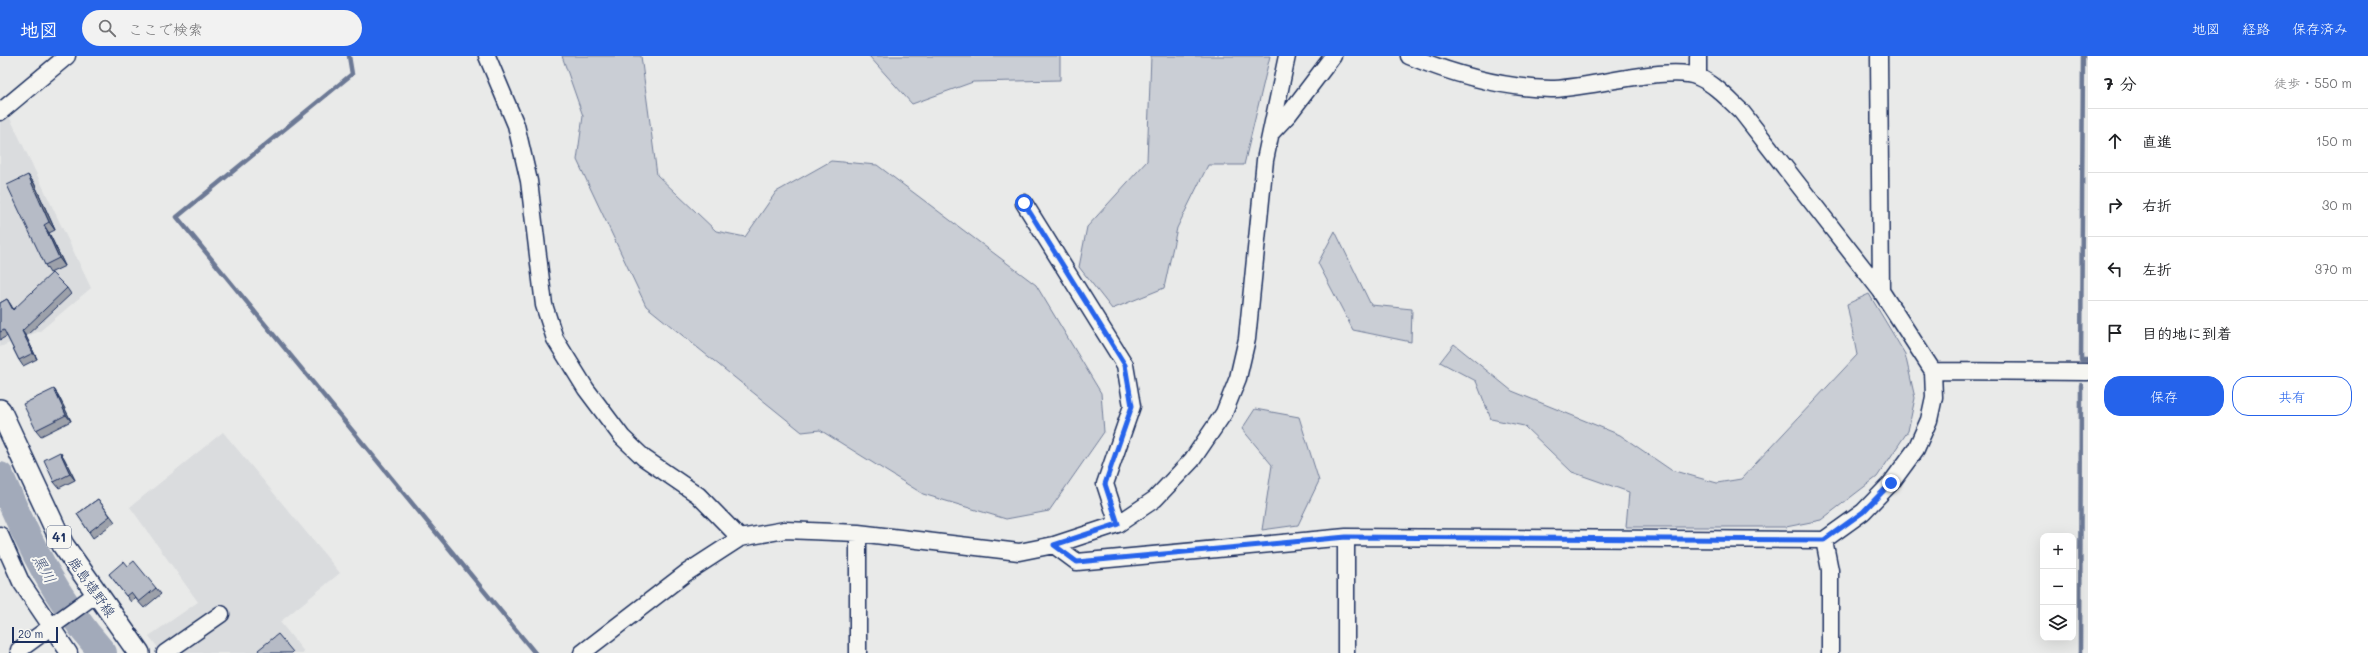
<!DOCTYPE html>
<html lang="ja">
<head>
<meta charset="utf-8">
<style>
  :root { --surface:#fff; --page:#f2f2f2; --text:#202124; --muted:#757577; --line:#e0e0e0; --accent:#2563eb }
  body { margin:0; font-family:Mali,"Klee One",sans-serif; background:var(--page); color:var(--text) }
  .controls { position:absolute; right:12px; bottom:12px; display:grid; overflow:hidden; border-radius:8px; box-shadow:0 4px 16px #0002 }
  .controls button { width:36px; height:36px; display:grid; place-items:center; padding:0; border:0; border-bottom:1px solid var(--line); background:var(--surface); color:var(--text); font:20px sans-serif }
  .scale { position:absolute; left:12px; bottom:10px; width:46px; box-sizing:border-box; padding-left:4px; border:2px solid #1b2f5e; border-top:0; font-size:11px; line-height:14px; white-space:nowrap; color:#1b2f5e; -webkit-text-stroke:3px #f6f6f2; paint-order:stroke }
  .stop { position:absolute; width:12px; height:12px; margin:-9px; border:3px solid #2563eb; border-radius:50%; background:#fff }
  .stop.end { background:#2563eb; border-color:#fff; box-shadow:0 1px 4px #0008 }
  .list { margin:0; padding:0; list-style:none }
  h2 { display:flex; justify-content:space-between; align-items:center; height:52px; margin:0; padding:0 16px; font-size:17px }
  h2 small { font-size:13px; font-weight:400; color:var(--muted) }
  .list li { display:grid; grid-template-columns:26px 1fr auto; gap:12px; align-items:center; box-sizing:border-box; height:64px; padding:0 16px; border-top:1px solid var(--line) }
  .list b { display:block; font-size:15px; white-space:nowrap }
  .list em { font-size:13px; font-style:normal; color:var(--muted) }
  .actions { display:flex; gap:8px; padding:12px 16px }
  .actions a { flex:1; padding:9px 0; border:1px solid var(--accent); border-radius:16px; text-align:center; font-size:14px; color:var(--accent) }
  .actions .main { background:var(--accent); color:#fff }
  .icon { flex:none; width:22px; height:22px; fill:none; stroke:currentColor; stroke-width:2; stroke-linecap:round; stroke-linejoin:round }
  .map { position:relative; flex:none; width:2088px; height:597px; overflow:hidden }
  header { display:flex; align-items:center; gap:24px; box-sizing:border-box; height:56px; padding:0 20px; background:var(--accent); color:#fff }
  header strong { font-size:19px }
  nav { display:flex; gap:22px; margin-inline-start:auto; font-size:14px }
  .search { width:280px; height:36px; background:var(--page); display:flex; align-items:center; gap:10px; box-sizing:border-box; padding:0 14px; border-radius:22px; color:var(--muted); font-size:15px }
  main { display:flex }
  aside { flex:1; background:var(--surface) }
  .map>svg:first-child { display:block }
  .built { fill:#dadcde }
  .green { fill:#caced5; stroke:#727e9a }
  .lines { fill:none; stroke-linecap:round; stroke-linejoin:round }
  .stream { stroke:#6c7995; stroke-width:4.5 }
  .river { stroke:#a2aaba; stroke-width:28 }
  .minor-casing { stroke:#1b2f5e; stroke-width:19 }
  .major-casing { stroke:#1b2f5e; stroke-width:24 }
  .minor { stroke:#f6f6f2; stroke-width:16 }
  .major { stroke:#f6f6f2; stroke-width:21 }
  .wall { fill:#9da1aa; stroke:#1b2f5e }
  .shaded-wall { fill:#7f838b; stroke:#1b2f5e }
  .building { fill:#b6bbc6; stroke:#1b2f5e }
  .route { stroke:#2563eb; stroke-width:5 }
  .labels { text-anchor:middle; stroke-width:4; stroke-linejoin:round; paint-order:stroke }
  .shield { fill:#f6f6f2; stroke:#5d6b8a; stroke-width:1 }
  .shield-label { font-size:13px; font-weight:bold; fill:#1b2f5e }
  .street-label { font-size:14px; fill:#1b2f5e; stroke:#f6f6f2 }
  .water-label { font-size:15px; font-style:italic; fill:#44547a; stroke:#f6f6f2 }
</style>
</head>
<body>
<header>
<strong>地図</strong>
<div class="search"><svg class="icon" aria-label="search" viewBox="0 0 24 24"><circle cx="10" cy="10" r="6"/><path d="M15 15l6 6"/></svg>ここで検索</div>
<nav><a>地図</a><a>経路</a><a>保存済み</a></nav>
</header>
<main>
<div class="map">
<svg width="2088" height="597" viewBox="0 0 2088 597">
  <rect width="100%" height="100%" fill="#e9eae9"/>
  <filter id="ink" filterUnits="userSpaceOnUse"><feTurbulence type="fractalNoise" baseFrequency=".025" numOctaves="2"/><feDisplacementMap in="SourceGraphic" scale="8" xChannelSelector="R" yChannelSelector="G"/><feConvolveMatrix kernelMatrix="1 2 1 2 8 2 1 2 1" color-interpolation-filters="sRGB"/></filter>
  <g filter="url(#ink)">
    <!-- built -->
    <path class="built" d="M 8,58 L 91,232 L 40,275 L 0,291 L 0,64 Z
      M 223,376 L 340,517 L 280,566 L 305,597 L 162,597 L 149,580 L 198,546 L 130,451 Z"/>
    <!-- green -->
    <path class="green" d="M 562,0 L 641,0 L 657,119 L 716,175 L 745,181 L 776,136 L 831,105 L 877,109 L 1036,229 L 1101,337 L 1104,376 L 1049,455 L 1006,463 L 923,438 L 820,374 L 802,376 L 646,250 L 577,104 L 583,60 Z
      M 869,0 L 1060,0 L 1060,24 L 973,26 L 912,48 Z
      M 1151,0 L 1270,0 L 1244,109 L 1208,109 L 1177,172 L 1164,232 L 1112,253 L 1079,211 L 1087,171 L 1147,105 Z
      M 1335,175 L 1371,249 L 1412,253 L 1411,286 L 1353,274 L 1318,207 Z
      M 1869,238 L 1905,298 L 1915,342 L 1908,375 L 1877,421 L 1821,464 L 1786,471 L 1626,471 L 1629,436 L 1572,416 L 1524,370 L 1491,363 L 1476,325 L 1440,306 L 1454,288 L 1512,335 L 1620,379 L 1671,414 L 1717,427 L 1741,423 L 1857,299 L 1847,248 Z
      M 1255,353 L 1299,361 L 1319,425 L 1298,469 L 1262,474 L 1272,409 L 1242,373 Z"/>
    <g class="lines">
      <!-- stream -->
      <path class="stream" d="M 349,0 L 352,18 L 177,161 L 535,597
        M 2083,0 L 2081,304 L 2088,304
        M 2080,597 L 2081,329"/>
      <!-- river -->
      <path class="river" d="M 0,420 C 27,484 56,544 103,597"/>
      <!-- minor casing -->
      <g class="minor-casing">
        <path id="minor" d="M 487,0 L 516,69 L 529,125 L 544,249 L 555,283 L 586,333 L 622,381 L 644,402 L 698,439 L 740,482
          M 1879,0 L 1881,235
          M 1698,20 L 1698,0
          M 0,56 L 67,0
          M 1271,77 L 1289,58 L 1333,0
          M 1024,147 L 1125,309 L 1132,350 L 1105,428 L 1118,468
          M 1933,315 L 2088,316
          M 858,477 L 858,597
          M 0,479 L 21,526 L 69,597
          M 1346,481 L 1346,597
          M 1824,484 L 1830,514 L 1830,597
          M 1054,489 L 1077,506 L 1346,481 L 1824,484 L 1863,456 L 1891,427 L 1916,393 L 1929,364 L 1934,341 L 1933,315 L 1881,235 L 1741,55 C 1728,43 1715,28 1698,21 C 1672,8 1585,33 1551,33 C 1503,32 1453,18 1409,0
          M 19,594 L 96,538
          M 165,597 L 221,558
          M 582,597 L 686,517 L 740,482 L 785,474 L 858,477 L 1019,496 L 1054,489 L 1118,468 L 1155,443 L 1192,404 L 1224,357 L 1238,322 L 1247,283 L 1265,104 L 1287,0"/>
      </g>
      <!-- major casing -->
      <g class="major-casing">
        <path id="major" d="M 0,354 L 63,489 L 139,597"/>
      </g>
      <!-- minor -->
      <use href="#minor" class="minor"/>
      <!-- major -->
      <use href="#major" class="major"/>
    </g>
    <!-- wall -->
    <path class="wall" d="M 28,119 L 34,127 L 55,174 L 49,177 L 65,210 L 50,217 L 45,209 Z
      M 67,232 L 71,238 L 26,280 L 37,303 L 23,310 L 19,304 L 7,280 L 0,284 L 0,247 L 7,243 L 13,253 Z
      M 54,333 L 58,339 L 71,365 L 41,380 L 36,374 Z
      M 60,396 L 64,402 L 75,424 L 59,432 L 54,426 Z
      M 98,443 L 115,466 L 93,482 L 77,458 Z
      M 109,518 L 156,532 L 161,538 L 144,552 L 135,542 L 131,546 Z"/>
    <!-- shaded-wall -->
    <path class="shaded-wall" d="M 28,119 L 34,127 L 55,174 L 49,166 Z
      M 44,169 L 49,177 L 65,210 L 59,202 Z
      M 7,243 L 11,249 L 17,260 L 13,254 Z
      M 22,275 L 26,280 L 37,303 L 33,297 Z
      M 54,333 L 58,339 L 71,365 L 66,359 Z
      M 60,396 L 64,402 L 75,424 L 70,418 Z"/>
    <!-- building -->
    <path class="building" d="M 28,119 L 49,166 L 44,169 L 59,202 L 45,209 L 7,129 Z
      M 52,217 L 67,232 L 22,275 L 33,297 L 19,304 L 4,274 L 0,276 L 0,247 L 7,243 L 13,254 Z
      M 54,333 L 66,359 L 36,374 L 23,348 Z
      M 60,396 L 70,418 L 54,426 L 44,404 Z
      M 98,443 L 110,460 L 89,476 L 77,458 Z
      M 124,505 L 128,510 L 134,505 L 156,532 L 139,546 L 131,536 L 126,540 L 109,518 Z
      M 278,578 L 293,596 L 292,597 L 260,597 L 258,594 Z"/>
  </g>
  <g class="lines" filter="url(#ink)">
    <!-- route -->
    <path class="route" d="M 1024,147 L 1125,309 L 1132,350 L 1105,428 L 1118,468 L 1054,489 L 1077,506 L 1346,481 L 1824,484 L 1863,456 L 1891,427"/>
  </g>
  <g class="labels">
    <!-- shield labels -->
    <rect class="shield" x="47" y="470" width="24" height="22" rx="3"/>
    <g class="shield-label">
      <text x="59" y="486">41</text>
    </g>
    <!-- street labels -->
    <g class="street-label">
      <text transform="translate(92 531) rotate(55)" y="5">鹿島嬉野線</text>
    </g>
    <!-- water labels -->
    <g class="water-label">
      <text transform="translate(44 513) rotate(61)" y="5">黒川</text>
    </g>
  </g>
</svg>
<div class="controls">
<button>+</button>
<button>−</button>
<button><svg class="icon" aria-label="layers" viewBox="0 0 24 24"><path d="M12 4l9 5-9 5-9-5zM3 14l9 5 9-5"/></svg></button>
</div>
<div class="scale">20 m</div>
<div class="stop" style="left:1024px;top:147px"></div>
<div class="stop end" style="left:1891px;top:427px"></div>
</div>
<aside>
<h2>7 分<small>徒歩 · 550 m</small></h2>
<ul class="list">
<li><svg class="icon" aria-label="ahead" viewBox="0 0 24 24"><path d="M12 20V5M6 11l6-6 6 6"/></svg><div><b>直進</b></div><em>150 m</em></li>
<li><svg class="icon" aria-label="right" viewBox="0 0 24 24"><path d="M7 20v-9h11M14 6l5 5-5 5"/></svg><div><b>右折</b></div><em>30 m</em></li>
<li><svg class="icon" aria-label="left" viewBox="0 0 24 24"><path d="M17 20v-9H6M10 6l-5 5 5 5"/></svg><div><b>左折</b></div><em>370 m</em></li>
<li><svg class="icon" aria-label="arrive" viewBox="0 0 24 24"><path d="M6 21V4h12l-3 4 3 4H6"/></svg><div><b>目的地に到着</b></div></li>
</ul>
<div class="actions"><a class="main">保存</a><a>共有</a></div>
</aside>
</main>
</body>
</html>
